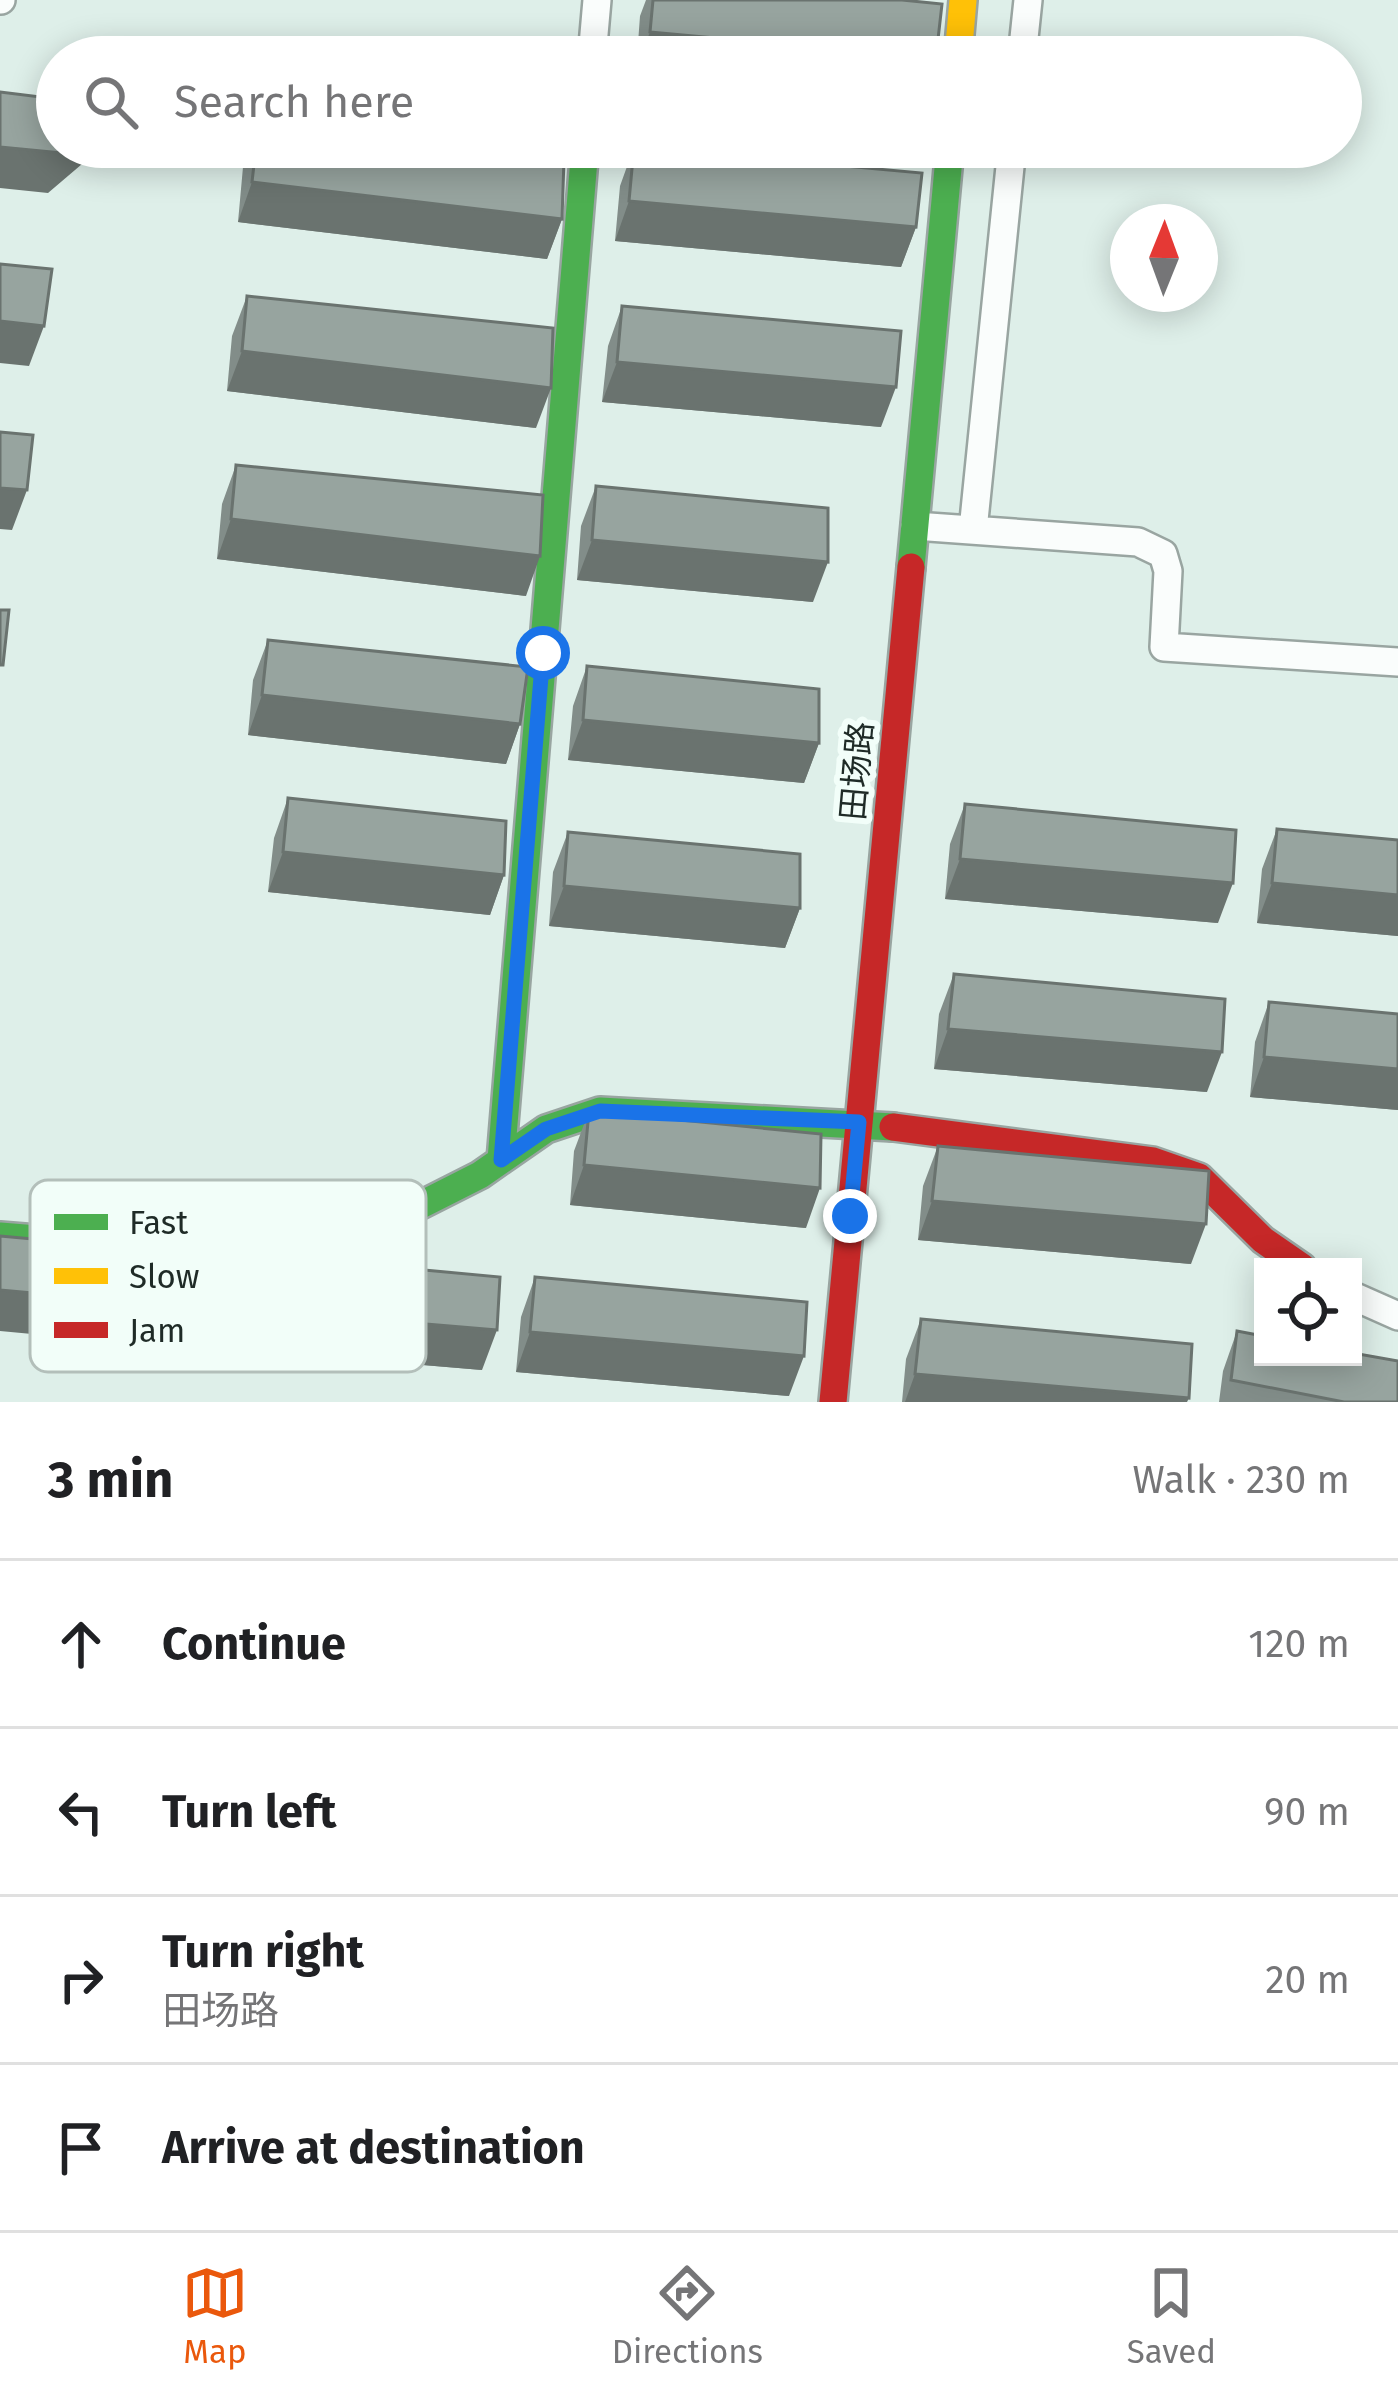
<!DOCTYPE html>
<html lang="en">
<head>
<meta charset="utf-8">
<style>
  :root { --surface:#fff; --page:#f2f2f2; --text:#202124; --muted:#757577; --line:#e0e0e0; --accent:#ea580c }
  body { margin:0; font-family:"Fira Sans","Noto Sans SC",sans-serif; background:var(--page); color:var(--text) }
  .controls { position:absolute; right:36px; bottom:36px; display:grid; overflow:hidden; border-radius:0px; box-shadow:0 6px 30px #0003 }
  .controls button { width:108px; height:108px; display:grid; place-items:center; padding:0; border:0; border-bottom:3px solid var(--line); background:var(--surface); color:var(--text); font:60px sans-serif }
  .compass { position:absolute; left:1110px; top:204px; width:108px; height:108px; border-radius:50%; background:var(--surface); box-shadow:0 6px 30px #0003; rotate:1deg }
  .stop { position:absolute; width:36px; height:36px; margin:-27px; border:9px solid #1a73e8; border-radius:50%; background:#fff }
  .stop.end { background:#1a73e8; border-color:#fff; box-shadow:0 3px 12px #0008 }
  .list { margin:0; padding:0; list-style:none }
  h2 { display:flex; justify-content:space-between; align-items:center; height:156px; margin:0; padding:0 48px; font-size:51px }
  h2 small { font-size:39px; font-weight:400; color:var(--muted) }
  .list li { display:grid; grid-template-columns:78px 1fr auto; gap:36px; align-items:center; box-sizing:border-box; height:168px; padding:0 48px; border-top:3px solid var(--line) }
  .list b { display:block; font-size:45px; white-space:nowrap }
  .list p { margin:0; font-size:39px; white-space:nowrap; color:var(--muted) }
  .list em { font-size:39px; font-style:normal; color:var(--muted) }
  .icon { flex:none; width:66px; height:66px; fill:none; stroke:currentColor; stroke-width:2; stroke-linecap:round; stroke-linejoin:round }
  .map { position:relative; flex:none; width:1398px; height:1402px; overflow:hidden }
  .search { position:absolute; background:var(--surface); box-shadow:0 6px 30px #0003; left:36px; right:36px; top:36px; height:132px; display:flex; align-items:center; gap:30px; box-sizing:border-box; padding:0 42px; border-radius:66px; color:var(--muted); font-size:45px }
  .sheet { height:828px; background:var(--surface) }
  nav { display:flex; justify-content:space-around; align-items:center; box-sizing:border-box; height:168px; border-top:3px solid var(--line); background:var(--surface); font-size:33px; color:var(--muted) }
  nav a { display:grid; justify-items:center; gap:6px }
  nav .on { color:var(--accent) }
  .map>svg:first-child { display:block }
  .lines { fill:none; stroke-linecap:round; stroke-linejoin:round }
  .street-casing { stroke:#99a5a1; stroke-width:32 }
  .fast-casing { stroke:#99a5a1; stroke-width:32 }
  .slow-casing { stroke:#99a5a1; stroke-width:32 }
  .jam-casing { stroke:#99a5a1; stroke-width:32 }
  .street { stroke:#fafdfc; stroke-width:27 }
  .fast { stroke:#4caf50; stroke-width:27 }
  .slow { stroke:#ffc107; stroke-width:27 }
  .jam { stroke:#c62828; stroke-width:27 }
  .wall { fill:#828d89 }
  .shaded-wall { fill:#6a736f }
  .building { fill:#97a49f; stroke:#6a736f; stroke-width:3 }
  .route { stroke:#1a73e8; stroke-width:15 }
  .labels { text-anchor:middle; stroke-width:12; stroke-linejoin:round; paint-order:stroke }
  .street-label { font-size:33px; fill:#1f2b27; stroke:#f2fef9 }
  .key { fill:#f2fef9; stroke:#b3bfba; stroke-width:3 }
  .key-label { font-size:33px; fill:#1f2b27 }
</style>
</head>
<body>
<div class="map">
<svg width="1398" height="1402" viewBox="0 0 1398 1402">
  <rect width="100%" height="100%" fill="#deefe9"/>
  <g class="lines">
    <!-- street casing -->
    <g class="street-casing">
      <path id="street" d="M 0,0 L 1,0
        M 592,57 L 597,0
        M 1022,57 L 1028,0
        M 915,526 L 1138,542 L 1163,554 L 1168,571 L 1164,647 L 1398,662
        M 973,530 L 1012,147
        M 1353,1296 L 1398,1316"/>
    </g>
    <!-- fast casing -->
    <g class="fast-casing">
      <path id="fast" d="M 911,567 L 950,147
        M 501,1160 L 585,147
        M 0,1236 L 231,1255 L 314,1247 L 399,1216 L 480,1175 L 546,1129 L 600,1111 L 893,1127"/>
    </g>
    <!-- slow casing -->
    <g class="slow-casing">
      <path id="slow" d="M 958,57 L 963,0"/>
    </g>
    <!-- jam casing -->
    <g class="jam-casing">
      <path id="jam" d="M 893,1127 L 1153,1161 L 1199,1177 L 1263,1240 L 1302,1267
        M 833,1402 L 911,567"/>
    </g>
    <!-- street -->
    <use href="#street" class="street"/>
    <!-- fast -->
    <use href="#fast" class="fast"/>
    <!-- slow -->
    <use href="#slow" class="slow"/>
    <!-- jam -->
    <use href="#jam" class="jam"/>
  </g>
  <!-- wall -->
  <path class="wall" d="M 646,0 L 902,0 L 936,57 L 637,57 L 640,16 Z
    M 251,147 L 449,147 L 562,219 L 547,259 L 238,222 L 243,167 Z
    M 634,147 L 916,227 L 901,267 L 615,241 L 620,186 Z
    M 247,296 L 536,428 L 227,391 L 232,336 Z
    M 622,306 L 881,427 L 602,402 L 608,346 Z
    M 236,465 L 526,596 L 217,559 L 222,504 Z
    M 596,486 L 813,602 L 577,580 L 581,526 Z
    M 268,640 L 520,724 L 506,764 L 248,735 L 253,680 Z
    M 587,666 L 819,743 L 804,783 L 568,760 L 573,706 Z
    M 288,798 L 504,875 L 490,915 L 268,892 L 274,838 Z
    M 965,804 L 1218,923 L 945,899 L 950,844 Z
    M 1277,829 L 1398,840 L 1398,936 L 1257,923 L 1262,869 Z
    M 568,832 L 800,908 L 785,948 L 549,926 L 553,872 Z
    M 954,974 L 1207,1092 L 934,1069 L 939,1014 Z
    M 1269,1002 L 1398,1014 L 1398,1110 L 1250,1097 L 1255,1042 Z
    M 589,1111 L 806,1228 L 570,1205 L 574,1151 Z
    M 938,1146 L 1191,1264 L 918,1240 L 923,1186 Z
    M 229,1252 L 482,1370 L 209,1347 L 214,1292 Z
    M 535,1277 L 789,1396 L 516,1372 L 521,1317 Z
    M 921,1319 L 1187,1402 L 902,1402 L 906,1359 Z
    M 1237,1331 L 1398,1402 L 1219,1402 L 1223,1371 Z"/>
  <!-- shaded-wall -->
  <path class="shaded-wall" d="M 650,32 L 922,57 L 640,57 Z
    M 0,147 L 102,147 L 48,193 L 0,188 Z
    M 252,182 L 562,219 L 547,259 L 238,222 Z
    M 629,201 L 916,227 L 901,267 L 615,241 Z
    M 0,321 L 44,326 L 29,366 L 0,363 Z
    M 242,351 L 551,388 L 536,428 L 227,391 Z
    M 617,362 L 896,387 L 881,427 L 602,402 Z
    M 0,488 L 27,490 L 12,530 L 0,529 Z
    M 231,519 L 540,556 L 526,596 L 217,559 Z
    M 592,540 L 828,562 L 813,602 L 577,580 Z
    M 262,695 L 520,724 L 506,764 L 248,735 Z
    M 583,720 L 819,743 L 804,783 L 568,760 Z
    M 283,852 L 504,875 L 490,915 L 268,892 Z
    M 960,859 L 1233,883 L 1218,923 L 945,899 Z
    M 1272,883 L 1398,895 L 1398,936 L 1257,923 Z
    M 564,886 L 800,908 L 785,948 L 549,926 Z
    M 948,1029 L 1222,1052 L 1207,1092 L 934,1069 Z
    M 1264,1057 L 1398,1069 L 1398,1110 L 1250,1097 Z
    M 584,1165 L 820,1188 L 806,1228 L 570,1205 Z
    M 932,1201 L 1206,1224 L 1191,1264 L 918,1240 Z
    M 0,1290 L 186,1307 L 171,1347 L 0,1331 Z
    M 224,1307 L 497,1330 L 482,1370 L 209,1347 Z
    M 530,1332 L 804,1356 L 789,1396 L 516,1372 Z
    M 915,1374 L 1189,1398 L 1187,1402 L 905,1402 Z"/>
  <!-- building -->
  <path class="building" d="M 653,0 L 902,0 L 942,4 L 936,57 L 922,57 L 650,32 Z
    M 0,92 L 57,99 L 57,147 L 70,147 L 62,153 L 0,147 Z
    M 256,147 L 449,147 L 564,159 L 562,219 L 252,182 Z
    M 634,147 L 922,173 L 916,227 L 629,201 Z
    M 0,264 L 52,269 L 44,326 L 0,321 Z
    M 247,296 L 553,328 L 551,388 L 242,351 Z
    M 622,306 L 901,331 L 896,387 L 617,362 Z
    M 0,432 L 33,435 L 27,490 L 0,488 Z
    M 236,465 L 543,495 L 540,556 L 231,519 Z
    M 596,486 L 828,508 L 828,562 L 592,540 Z
    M 0,610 L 9,610 L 3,665 L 0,665 Z
    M 268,640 L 528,667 L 520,724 L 262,695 Z
    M 587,666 L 819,689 L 819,743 L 583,720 Z
    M 288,798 L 506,821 L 504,875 L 283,852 Z
    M 965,804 L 1236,830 L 1233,883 L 960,859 Z
    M 1277,829 L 1398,840 L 1398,895 L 1272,883 Z
    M 568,832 L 800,854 L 800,908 L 564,886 Z
    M 954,974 L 1225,999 L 1222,1052 L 948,1029 Z
    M 1269,1002 L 1398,1014 L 1398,1069 L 1264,1057 Z
    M 589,1111 L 821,1134 L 820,1188 L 584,1165 Z
    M 938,1146 L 1209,1171 L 1206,1224 L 932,1201 Z
    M 0,1236 L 186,1253 L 186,1307 L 0,1290 Z
    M 229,1252 L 500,1277 L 497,1330 L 224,1307 Z
    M 535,1277 L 807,1302 L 804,1356 L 530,1332 Z
    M 921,1319 L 1192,1344 L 1189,1398 L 915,1374 Z
    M 1237,1331 L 1263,1336 L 1263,1357 L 1353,1357 L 1353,1353 L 1398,1361 L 1398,1402 L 1344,1402 L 1231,1380 Z"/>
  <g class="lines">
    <!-- route -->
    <path class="route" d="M 543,653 L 501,1160 L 546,1129 L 600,1111 L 859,1122 L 850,1216"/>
  </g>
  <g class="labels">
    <!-- street labels -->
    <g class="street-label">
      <text transform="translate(856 771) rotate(-85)" y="12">田场路</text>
    </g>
  </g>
  <!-- legend -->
  <rect x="30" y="1180" width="396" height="192" rx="18" class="key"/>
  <rect x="54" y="1214" width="54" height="16" fill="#4caf50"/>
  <rect x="54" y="1268" width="54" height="16" fill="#ffc107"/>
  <rect x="54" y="1322" width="54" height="16" fill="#c62828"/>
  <g class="key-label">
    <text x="129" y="1234">Fast</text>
    <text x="129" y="1288">Slow</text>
    <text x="129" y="1342">Jam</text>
  </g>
</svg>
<div class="controls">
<button><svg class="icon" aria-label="locate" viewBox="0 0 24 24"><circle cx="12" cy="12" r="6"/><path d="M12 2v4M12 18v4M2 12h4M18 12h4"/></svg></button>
</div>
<svg class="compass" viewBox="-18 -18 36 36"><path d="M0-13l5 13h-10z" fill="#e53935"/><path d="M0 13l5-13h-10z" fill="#757577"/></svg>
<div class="stop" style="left:543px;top:653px"></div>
<div class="stop end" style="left:850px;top:1216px"></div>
<div class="search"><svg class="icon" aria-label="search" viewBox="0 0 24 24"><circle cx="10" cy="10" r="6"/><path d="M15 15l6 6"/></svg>Search here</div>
</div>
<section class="sheet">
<h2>3 min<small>Walk · 230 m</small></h2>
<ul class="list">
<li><svg class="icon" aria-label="ahead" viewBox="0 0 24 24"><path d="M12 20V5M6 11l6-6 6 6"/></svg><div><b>Continue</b></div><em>120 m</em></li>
<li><svg class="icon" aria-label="left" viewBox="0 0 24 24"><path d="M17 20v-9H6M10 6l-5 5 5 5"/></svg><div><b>Turn left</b></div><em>90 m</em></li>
<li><svg class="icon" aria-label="right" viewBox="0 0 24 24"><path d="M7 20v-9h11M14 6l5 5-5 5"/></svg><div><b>Turn right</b><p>田场路</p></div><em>20 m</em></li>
<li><svg class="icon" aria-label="arrive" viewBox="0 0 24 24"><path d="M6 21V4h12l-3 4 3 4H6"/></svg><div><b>Arrive at destination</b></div></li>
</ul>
</section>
<nav>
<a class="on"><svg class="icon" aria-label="map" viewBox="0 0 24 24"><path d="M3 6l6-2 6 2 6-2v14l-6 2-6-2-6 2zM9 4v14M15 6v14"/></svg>Map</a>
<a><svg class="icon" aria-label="directions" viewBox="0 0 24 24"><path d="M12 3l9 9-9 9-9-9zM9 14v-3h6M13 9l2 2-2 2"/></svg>Directions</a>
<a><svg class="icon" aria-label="saved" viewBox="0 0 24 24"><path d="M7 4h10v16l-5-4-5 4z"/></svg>Saved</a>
</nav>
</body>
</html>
